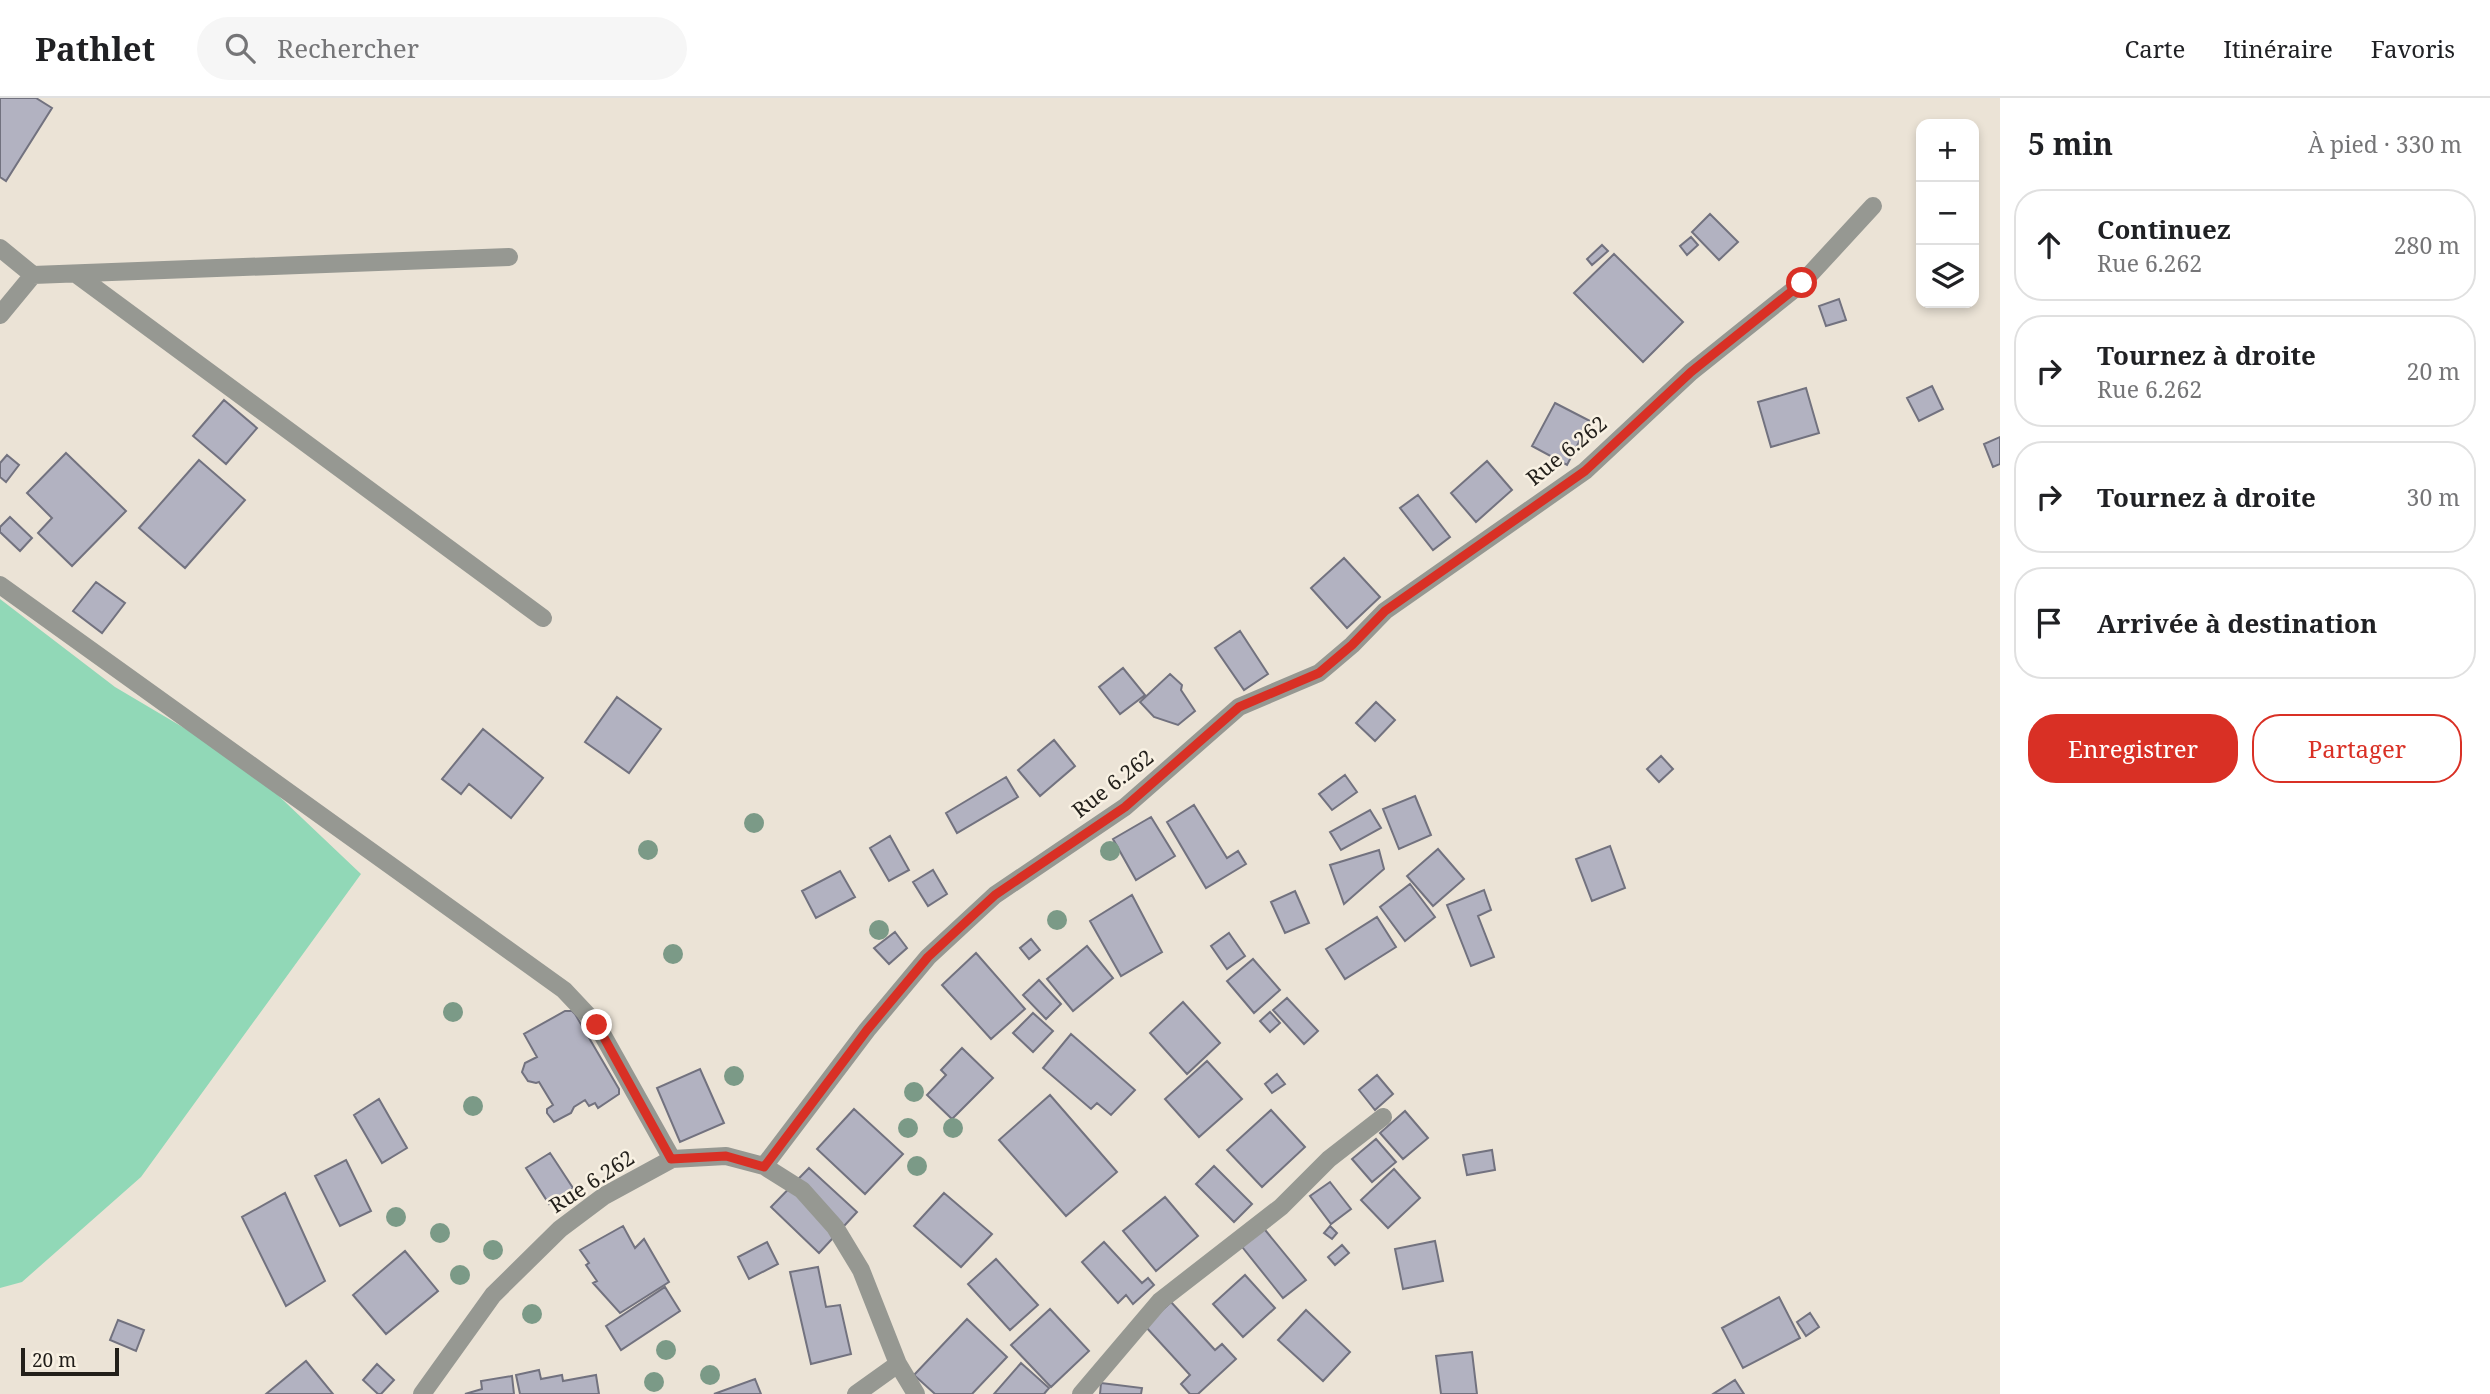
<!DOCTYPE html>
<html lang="fr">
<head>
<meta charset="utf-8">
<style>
  :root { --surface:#fff; --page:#f6f6f6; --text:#202124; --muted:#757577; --line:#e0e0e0; --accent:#d93025 }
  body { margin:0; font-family:"Noto Serif",serif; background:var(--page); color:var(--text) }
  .controls { position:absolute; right:21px; top:21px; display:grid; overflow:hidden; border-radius:14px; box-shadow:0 4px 10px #0003 }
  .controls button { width:63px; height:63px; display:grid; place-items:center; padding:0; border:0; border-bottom:2px solid var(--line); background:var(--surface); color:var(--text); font:35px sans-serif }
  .scale { position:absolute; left:21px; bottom:18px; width:98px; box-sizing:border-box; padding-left:7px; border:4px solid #221f1a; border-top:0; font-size:19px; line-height:24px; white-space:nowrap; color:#221f1a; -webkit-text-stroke:5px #f8f1e3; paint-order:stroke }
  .stop { position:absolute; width:21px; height:21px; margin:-16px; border:5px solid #d93025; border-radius:50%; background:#fff }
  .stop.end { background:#d93025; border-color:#fff; box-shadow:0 2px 7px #0008 }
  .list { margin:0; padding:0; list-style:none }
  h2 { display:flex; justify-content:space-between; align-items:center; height:91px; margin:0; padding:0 28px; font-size:30px }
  h2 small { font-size:23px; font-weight:400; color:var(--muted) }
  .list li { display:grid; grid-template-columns:46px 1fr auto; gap:21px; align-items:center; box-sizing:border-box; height:112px; margin:0 14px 14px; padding:0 14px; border:2px solid var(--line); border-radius:28px }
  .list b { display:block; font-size:26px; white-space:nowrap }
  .list p { margin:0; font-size:23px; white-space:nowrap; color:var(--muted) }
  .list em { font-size:23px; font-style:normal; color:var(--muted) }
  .actions { display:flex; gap:14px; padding:21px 28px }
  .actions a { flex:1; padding:16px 0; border:2px solid var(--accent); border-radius:28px; text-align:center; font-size:24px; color:var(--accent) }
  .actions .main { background:var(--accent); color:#fff }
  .icon { flex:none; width:38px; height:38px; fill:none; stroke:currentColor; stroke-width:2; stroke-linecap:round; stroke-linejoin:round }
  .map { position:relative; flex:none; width:2000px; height:1296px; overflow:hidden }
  header { display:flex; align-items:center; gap:42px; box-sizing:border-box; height:98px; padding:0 35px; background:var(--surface); border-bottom:2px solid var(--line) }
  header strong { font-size:33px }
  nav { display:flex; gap:38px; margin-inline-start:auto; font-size:24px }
  .search { width:490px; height:63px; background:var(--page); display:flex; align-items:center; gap:18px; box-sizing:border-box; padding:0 24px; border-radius:38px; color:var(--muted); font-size:26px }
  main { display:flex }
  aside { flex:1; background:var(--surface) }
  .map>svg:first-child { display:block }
  .green { fill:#91d8b7 }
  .building { fill:#b2b2c1; stroke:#72727f; stroke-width:2 }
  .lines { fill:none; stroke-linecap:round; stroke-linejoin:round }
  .street { stroke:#969892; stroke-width:18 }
  .tree { fill:#7b9a87 }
  .route { stroke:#d93025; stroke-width:9 }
  .labels { text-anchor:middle; stroke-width:5; stroke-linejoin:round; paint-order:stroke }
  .street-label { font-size:21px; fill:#221f1a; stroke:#f8f1e3 }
</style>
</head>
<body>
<header>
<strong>Pathlet</strong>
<div class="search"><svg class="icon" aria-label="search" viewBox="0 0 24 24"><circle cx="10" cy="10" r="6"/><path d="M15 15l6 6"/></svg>Rechercher</div>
<nav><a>Carte</a><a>Itinéraire</a><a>Favoris</a></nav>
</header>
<main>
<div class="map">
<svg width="2000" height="1296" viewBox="0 0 2000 1296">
  <rect width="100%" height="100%" fill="#ebe3d6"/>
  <!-- green -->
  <path class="green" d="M 0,501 L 115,589 L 245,666 L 361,776 L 141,1079 L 22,1184 L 0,1190 Z"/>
  <!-- building -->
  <path class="building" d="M 0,0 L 36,0 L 52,10 L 6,83 L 0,79 Z
    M 1710,116 L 1738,144 L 1719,162 L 1692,134 Z
    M 1691,139 L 1698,147 L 1687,157 L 1680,148 Z
    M 1602,147 L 1608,153 L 1592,167 L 1587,161 Z
    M 1614,156 L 1683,224 L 1643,264 L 1574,195 Z
    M 1839,201 L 1846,222 L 1826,228 L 1819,208 Z
    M 1932,288 L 1943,311 L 1919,323 L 1907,300 Z
    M 1806,290 L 1819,335 L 1771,349 L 1758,304 Z
    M 224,302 L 257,330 L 226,366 L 193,338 Z
    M 1555,305 L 1590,323 L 1567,367 L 1532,348 Z
    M 2000,339 L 2000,366 L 1993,369 L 1984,346 Z
    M 66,355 L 126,413 L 72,468 L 38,435 L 52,420 L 27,395 Z
    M 7,357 L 19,367 L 6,384 L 0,379 L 0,365 Z
    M 199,362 L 245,402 L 185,470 L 139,430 Z
    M 1487,363 L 1512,392 L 1476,424 L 1451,395 Z
    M 1418,397 L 1450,439 L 1433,452 L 1400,410 Z
    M 10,419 L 32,440 L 20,453 L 0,434 L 0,429 Z
    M 1344,460 L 1380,499 L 1347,530 L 1311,490 Z
    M 96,484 L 125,505 L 102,535 L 73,513 Z
    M 1240,533 L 1268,576 L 1244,592 L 1215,550 Z
    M 1123,570 L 1145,597 L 1120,616 L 1099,589 Z
    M 1170,576 L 1182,587 L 1181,592 L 1195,613 L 1178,627 L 1154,619 L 1140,604 Z
    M 617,599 L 661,631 L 629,675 L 585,644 Z
    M 1376,604 L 1395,622 L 1375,643 L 1356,625 Z
    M 483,631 L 543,680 L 511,720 L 469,686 L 461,696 L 442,681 Z
    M 1054,642 L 1075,668 L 1040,698 L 1018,672 Z
    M 1661,658 L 1673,671 L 1659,684 L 1647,671 Z
    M 1345,677 L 1357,694 L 1332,712 L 1319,696 Z
    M 1006,679 L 1018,699 L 957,735 L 946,715 Z
    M 1415,698 L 1431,737 L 1399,751 L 1383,711 Z
    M 1194,707 L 1227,760 L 1238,753 L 1246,766 L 1206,790 L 1167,724 Z
    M 1370,712 L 1381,730 L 1341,752 L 1330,734 Z
    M 1151,719 L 1175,758 L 1136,782 L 1113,741 Z
    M 890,738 L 909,772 L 889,783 L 870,750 Z
    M 1610,748 L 1625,790 L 1592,803 L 1576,761 Z
    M 1438,751 L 1464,781 L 1433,808 L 1407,778 Z
    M 1379,752 L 1384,771 L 1344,806 L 1330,767 Z
    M 933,772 L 947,796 L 928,808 L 913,784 Z
    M 840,773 L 855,799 L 816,820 L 802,793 Z
    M 1410,786 L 1435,819 L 1405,843 L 1380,809 Z
    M 1484,792 L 1491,812 L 1478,818 L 1494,859 L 1471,868 L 1447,807 Z
    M 1295,793 L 1309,825 L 1285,835 L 1271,804 Z
    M 1132,797 L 1162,854 L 1121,878 L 1090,823 Z
    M 1377,819 L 1396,849 L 1345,881 L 1326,851 Z
    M 895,834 L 907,850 L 889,866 L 874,850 Z
    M 1229,835 L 1245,858 L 1227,871 L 1211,848 Z
    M 1031,841 L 1040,852 L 1029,861 L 1020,850 Z
    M 1087,848 L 1113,880 L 1073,913 L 1047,881 Z
    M 976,855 L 1025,911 L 991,941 L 942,887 Z
    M 1253,861 L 1280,892 L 1254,915 L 1227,883 Z
    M 1039,882 L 1061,906 L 1046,921 L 1023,897 Z
    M 1287,900 L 1318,933 L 1304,946 L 1273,912 Z
    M 1183,904 L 1220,945 L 1187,976 L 1150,935 Z
    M 565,913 L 572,913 L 575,916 L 619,991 L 619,996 L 598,1010 L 595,1005 L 589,1008 L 585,1002 L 574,1009 L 571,1015 L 554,1024 L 547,1015 L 547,1011 L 553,1007 L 539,984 L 536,985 L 528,983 L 522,974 L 525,965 L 537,959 L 524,936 Z
    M 1270,914 L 1280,925 L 1270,934 L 1260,923 Z
    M 1033,915 L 1053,933 L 1033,954 L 1013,935 Z
    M 1071,936 L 1135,992 L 1111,1017 L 1097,1005 L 1091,1011 L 1043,970 Z
    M 962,950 L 993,980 L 952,1021 L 927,997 L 946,977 L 941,972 Z
    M 1207,963 L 1242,1001 L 1199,1039 L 1165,1001 Z
    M 700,971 L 724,1025 L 680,1044 L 657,990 Z
    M 1277,976 L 1285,986 L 1272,995 L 1265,986 Z
    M 1377,977 L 1393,996 L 1375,1012 L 1359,992 Z
    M 1050,997 L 1117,1074 L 1066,1118 L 999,1042 Z
    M 379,1001 L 407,1050 L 382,1065 L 354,1017 Z
    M 854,1011 L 903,1056 L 865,1096 L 817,1051 Z
    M 1271,1012 L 1305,1049 L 1262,1089 L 1227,1052 Z
    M 1405,1013 L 1428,1040 L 1403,1061 L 1380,1035 Z
    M 1376,1041 L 1396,1064 L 1372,1084 L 1352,1061 Z
    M 1492,1052 L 1495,1072 L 1467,1077 L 1463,1057 Z
    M 550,1055 L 573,1090 L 549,1106 L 526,1070 Z
    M 346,1062 L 371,1113 L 340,1128 L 315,1078 Z
    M 1214,1068 L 1252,1106 L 1234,1124 L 1196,1086 Z
    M 809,1070 L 857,1114 L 819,1155 L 771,1109 Z
    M 1394,1071 L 1420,1100 L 1388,1130 L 1361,1102 Z
    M 1330,1084 L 1351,1111 L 1331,1126 L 1310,1098 Z
    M 285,1095 L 325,1183 L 286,1208 L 242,1119 Z
    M 944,1095 L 992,1136 L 961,1169 L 914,1128 Z
    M 1165,1099 L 1198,1138 L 1156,1173 L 1123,1133 Z
    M 1261,1127 L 1306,1182 L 1283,1200 L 1239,1145 Z
    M 623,1128 L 635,1150 L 644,1141 L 669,1184 L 620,1215 L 593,1185 L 597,1183 L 586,1167 L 589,1165 L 580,1152 Z
    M 1330,1128 L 1337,1135 L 1332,1141 L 1324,1135 Z
    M 1435,1143 L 1443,1183 L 1403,1191 L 1395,1151 Z
    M 767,1144 L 778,1166 L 749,1181 L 738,1159 Z
    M 1104,1144 L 1142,1185 L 1148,1180 L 1154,1187 L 1133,1206 L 1126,1197 L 1118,1205 L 1082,1164 Z
    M 1342,1147 L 1349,1155 L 1335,1167 L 1328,1159 Z
    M 405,1153 L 438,1193 L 386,1236 L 353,1197 Z
    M 996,1161 L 1038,1207 L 1010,1232 L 968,1186 Z
    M 818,1169 L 826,1209 L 840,1207 L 851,1256 L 811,1266 L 790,1174 Z
    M 1245,1177 L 1275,1210 L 1243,1239 L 1213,1206 Z
    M 665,1189 L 680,1213 L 621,1252 L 606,1228 Z
    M 1779,1199 L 1800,1240 L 1743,1270 L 1722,1230 Z
    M 1171,1204 L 1215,1252 L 1222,1246 L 1236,1261 L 1198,1296 L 1190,1296 L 1181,1286 L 1190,1277 L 1145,1228 Z
    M 1050,1211 L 1089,1253 L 1051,1289 L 1011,1247 Z
    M 1306,1212 L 1350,1254 L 1323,1283 L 1278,1242 Z
    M 1810,1215 L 1819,1229 L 1806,1238 L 1797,1224 Z
    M 967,1221 L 1007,1259 L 972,1296 L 935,1296 L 914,1277 Z
    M 118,1222 L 144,1232 L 136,1253 L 110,1242 Z
    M 1472,1254 L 1477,1296 L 1441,1296 L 1436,1258 Z
    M 306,1263 L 333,1296 L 266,1296 Z
    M 1021,1265 L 1049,1290 L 1044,1296 L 994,1296 Z
    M 377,1266 L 394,1282 L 381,1296 L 378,1296 L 363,1282 Z
    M 539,1272 L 541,1281 L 562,1277 L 563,1283 L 596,1277 L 599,1296 L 520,1296 L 516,1277 Z
    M 512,1278 L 514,1296 L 465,1296 L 482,1291 L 481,1283 Z
    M 755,1281 L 761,1296 L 714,1296 Z
    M 1735,1282 L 1744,1296 L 1713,1296 Z
    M 1101,1285 L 1142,1290 L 1141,1296 L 1100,1296 Z"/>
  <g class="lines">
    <!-- street -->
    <path class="street" d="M 0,150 L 33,177 L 509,159
      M 76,176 L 543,520
      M 0,217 L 33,177
      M 0,487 L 564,892 L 597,927 L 672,1061
      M 764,1068 L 802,1092 L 835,1129 L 861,1172 L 898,1266
      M 422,1296 L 493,1197 L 560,1131 L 604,1098 L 672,1061 L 726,1058 L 764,1068 L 867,932 L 928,859 L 995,797 L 1125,709 L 1239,609 L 1319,575 L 1352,547 L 1385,513 L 1585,373 L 1691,274 L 1802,185 L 1873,108
      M 856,1296 L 898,1266 L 916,1296
      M 1081,1296 L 1160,1203 L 1281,1109 L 1329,1061 L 1383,1019"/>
  </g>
  <!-- trees -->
  <g class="tree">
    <circle cx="754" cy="725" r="10"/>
    <circle cx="648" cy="752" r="10"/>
    <circle cx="1110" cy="753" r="10"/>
    <circle cx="1057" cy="822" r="10"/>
    <circle cx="879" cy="832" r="10"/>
    <circle cx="673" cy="856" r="10"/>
    <circle cx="453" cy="914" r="10"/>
    <circle cx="734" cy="978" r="10"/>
    <circle cx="914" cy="994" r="10"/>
    <circle cx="473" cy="1008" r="10"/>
    <circle cx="908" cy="1030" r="10"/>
    <circle cx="953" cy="1030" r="10"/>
    <circle cx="917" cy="1068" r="10"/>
    <circle cx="396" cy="1119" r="10"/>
    <circle cx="440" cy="1135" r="10"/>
    <circle cx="493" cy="1152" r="10"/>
    <circle cx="460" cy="1177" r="10"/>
    <circle cx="532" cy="1216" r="10"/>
    <circle cx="666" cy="1252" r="10"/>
    <circle cx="710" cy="1277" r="10"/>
    <circle cx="654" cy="1284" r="10"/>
  </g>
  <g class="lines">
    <!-- route -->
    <path class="route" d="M 597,927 L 671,1061 L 726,1058 L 764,1069 L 867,932 L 928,859 L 995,797 L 1125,709 L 1239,609 L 1319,575 L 1352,547 L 1385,513 L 1585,373 L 1691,274 L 1802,185"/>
  </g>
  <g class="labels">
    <!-- street labels -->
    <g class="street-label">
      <text transform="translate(1567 353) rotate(-39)" y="7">Rue 6.262</text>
      <text transform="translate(1113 686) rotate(-38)" y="7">Rue 6.262</text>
      <text transform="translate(592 1084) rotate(-33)" y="7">Rue 6.262</text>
    </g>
  </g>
</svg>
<div class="controls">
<button>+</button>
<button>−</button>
<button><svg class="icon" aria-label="layers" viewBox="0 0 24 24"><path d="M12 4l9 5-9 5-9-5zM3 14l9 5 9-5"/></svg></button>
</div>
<div class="scale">20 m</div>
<div class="stop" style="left:1802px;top:185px"></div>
<div class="stop end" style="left:597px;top:927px"></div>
</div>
<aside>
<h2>5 min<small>À pied · 330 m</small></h2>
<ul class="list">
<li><svg class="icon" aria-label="ahead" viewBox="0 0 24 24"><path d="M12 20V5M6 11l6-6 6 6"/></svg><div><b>Continuez</b><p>Rue 6.262</p></div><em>280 m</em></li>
<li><svg class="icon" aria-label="right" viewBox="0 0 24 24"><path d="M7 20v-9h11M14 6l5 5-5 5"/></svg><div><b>Tournez à droite</b><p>Rue 6.262</p></div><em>20 m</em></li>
<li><svg class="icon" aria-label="right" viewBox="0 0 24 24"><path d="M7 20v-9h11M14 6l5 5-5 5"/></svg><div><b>Tournez à droite</b></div><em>30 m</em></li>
<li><svg class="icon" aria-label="arrive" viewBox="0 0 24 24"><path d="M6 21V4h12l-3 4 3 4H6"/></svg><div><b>Arrivée à destination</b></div></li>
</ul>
<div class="actions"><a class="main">Enregistrer</a><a>Partager</a></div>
</aside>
</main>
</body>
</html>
